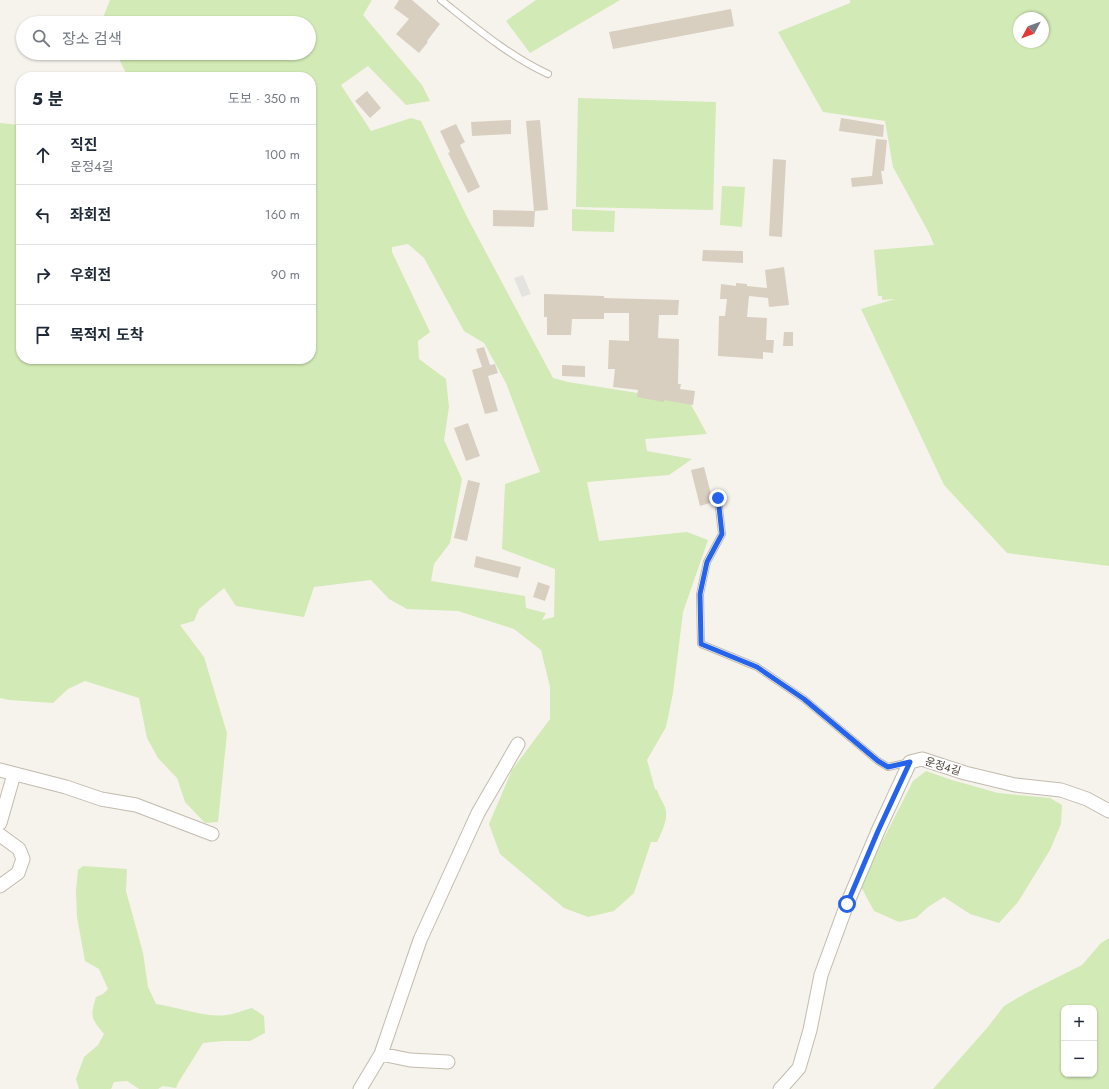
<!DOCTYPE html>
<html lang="ko">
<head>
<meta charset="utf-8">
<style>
  :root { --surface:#fff; --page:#f6f6f7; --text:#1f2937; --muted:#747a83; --line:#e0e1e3 }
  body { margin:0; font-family:Jost,"Noto Sans KR",sans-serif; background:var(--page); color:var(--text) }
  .controls { position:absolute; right:12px; bottom:12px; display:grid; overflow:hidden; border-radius:8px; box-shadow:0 1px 3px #0004 }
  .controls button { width:36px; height:36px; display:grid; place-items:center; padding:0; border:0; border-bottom:1px solid var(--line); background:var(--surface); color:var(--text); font:20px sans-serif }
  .compass { position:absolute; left:1013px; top:12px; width:36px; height:36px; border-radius:50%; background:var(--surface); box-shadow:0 1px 3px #0004; rotate:229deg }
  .stop { position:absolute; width:12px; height:12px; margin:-9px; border:3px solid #2563eb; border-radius:50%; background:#fff }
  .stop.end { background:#2563eb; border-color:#fff; box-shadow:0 1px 4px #0008 }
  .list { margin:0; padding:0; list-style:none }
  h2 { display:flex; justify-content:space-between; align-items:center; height:52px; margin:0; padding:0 16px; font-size:17px }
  h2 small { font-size:13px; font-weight:400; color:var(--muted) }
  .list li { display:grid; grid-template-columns:26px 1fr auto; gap:12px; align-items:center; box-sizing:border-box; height:60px; padding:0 16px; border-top:1px solid var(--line) }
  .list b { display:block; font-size:15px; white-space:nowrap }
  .list p { margin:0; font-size:13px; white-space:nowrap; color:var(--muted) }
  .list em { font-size:13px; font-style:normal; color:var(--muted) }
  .icon { flex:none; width:22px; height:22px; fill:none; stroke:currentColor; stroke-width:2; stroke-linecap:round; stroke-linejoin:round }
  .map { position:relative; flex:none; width:1109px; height:1089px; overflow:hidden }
  .search { position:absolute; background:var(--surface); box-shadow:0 1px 3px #0004; left:16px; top:16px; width:300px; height:44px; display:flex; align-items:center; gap:10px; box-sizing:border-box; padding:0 14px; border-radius:22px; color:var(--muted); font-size:15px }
  .panel { position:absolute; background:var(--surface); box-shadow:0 1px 3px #0004; left:16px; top:72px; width:300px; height:292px; border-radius:16px }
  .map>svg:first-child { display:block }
  .green { fill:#d2eab5; fill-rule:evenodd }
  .parking { fill:#e5e3e0 }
  .building { fill:#d8cfc1 }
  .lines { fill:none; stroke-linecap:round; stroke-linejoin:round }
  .service-casing { stroke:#c2bbae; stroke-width:8 }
  .minor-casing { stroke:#c2bbae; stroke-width:15 }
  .service { stroke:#fff; stroke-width:6 }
  .minor { stroke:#fff; stroke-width:13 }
  .route { stroke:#2563eb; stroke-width:5 }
  .labels { text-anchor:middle; stroke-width:3.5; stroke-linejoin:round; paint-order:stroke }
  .street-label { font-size:11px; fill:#4b4439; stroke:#fff }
</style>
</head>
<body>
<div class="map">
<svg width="1109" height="1089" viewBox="0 0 1109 1089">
  <rect width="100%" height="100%" fill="#f6f3ec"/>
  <!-- green -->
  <path class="green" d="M 110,0 L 372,0 L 363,15 L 422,85 L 430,101 L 406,105 L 368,66 L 341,85 L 371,131 L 411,118 L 421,121 L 466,215 L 553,378 L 568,382 L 689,401 L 707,434 L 645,439 L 647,451 L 692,459 L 669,475 L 587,482 L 599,541 L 687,532 L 708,540 L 683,612 L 673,693 L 666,727 L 647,760 L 655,789 L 657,790 C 659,796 661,799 664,805 C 670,817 662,831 657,842 L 651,842 L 634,893 L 614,911 L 588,917 L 564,908 L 500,854 L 489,824 L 512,770 L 550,719 L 550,687 L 541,650 L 514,629 L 458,611 L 407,609 L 389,599 L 371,580 L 314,587 L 304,617 L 236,606 L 224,588 L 199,609 L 194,621 L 180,625 L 204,657 L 227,733 L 218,822 L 205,823 L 185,802 L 177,778 L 158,758 L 147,738 L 139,698 L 85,681 L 68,689 L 53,703 L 9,700 L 0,698 L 0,123 L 21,125 L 21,359 L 311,359 L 311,77 L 128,77 L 116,53 L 309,53 L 309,23 L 101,23 ZM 408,244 L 424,258 L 464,331 L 484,343 L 506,383 L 540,472 L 505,484 L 502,549 L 555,569 L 554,617 L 542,620 L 546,613 L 526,608 L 525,596 L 431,581 L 434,564 L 450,543 L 462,479 L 444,440 L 449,407 L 446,379 L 419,359 L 418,341 L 430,332 L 392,252 L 392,247 Z
    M 536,0 L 620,0 L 530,53 L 506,21 Z
    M 850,0 L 1109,0 L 1109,566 L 1007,553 L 944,485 L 861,309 L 895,299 L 882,300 L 882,296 L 878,296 L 874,250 L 934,245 L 929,233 L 893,167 L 885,121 L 823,112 L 778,32 L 850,3 ZM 1019,18 L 1043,18 L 1043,42 L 1019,42 Z
    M 578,98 L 716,102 L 713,210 L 576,207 Z
    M 722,186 L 745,187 L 742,227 L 720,225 Z
    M 572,209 L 615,211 L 614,232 L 572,231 Z
    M 926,771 L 952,780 L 998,793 L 1050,798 L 1062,805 L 1061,824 L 1050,850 L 1018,902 L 999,923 L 970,914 L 944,897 L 928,907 L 916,918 L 899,922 L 874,911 L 860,885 L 913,781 Z
    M 83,866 L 127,869 L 126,891 L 143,953 L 148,987 L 156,1004 C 178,1007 205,1018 227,1015 C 235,1014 244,1010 252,1008 L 264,1016 L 265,1033 L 250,1041 L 223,1041 L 203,1043 L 178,1083 L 176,1088 L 163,1086 L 158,1089 L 139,1089 L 127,1081 L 114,1082 L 111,1089 L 79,1089 L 76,1079 L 84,1057 L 98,1045 L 104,1034 C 91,1018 90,1017 96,997 L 103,994 L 108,989 L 99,969 L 85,961 L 77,917 L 76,891 L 78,870 Z
    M 1109,938 L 1109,1089 L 933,1089 L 987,1028 L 1004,1006 L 1028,992 L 1082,965 L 1101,943 ZM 1064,1008 L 1094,1008 L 1094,1074 L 1064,1074 Z"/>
  <!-- parking -->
  <path class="parking" d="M 523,275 L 531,294 L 522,297 L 514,278 Z"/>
  <!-- building -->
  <path class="building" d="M 399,0 L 412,0 L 440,24 L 427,41 L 428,42 L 419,53 L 396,34 L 409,19 L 394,8 Z
    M 731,9 L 734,26 L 613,49 L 609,32 Z
    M 367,91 L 381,108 L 370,118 L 355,101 Z
    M 841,118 L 884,125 L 883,137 L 839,131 Z
    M 511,120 L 511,134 L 472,136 L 471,122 Z
    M 540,120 L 548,210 L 534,211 L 526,121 Z
    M 456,124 L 465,142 L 460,145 L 480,187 L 468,193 L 448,153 L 450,152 L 440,131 Z
    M 876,139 L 887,140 L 884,171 L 881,171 L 883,184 L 852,187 L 851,178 L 872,176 Z
    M 773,159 L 786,160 L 782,237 L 769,236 Z
    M 493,210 L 535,211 L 534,227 L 493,226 Z
    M 703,250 L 743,251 L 743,263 L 702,261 Z
    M 784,267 L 789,305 L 769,307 L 768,298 L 749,296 L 747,317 L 767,318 L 766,340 L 774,340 L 773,353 L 763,352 L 763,359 L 718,356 L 719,316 L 725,316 L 727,299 L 720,299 L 721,284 L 736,286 L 736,283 L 747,284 L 747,286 L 767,288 L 765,270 Z
    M 544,294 L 604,296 L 604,298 L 679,300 L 678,315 L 659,315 L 658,338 L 679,339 L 678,384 L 681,384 L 680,389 L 695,391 L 693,405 L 664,400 L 664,402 L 637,397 L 638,390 L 613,387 L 615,369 L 608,369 L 609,340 L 629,341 L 629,313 L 604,313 L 604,319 L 572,319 L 571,335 L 547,335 L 547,317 L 544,317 Z
    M 784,332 L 793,332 L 793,346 L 783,346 Z
    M 484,347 L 490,365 L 495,364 L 498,373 L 488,376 L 498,411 L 485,414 L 472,370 L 482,367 L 476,349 Z
    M 562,365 L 585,366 L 585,377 L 562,376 Z
    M 468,423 L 480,456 L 466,461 L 454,428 Z
    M 704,467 L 713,502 L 700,506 L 691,470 Z
    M 468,480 L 480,483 L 467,541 L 454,538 Z
    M 476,556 L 521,567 L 518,578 L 474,567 Z
    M 538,582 L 550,586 L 545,601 L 533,597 Z"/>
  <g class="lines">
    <!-- service casing -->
    <g class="service-casing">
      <path id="service" d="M 441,0 C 475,27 509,56 548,74
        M 718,499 L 722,534 L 707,562 L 700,594 L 701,644 L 757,667 L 804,699 L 878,761 L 888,767 L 910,762"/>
    </g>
    <!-- minor casing -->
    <g class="minor-casing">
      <path id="minor" d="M 0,770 L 66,787 L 101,799 L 136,805 L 212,834
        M 0,823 L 14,774
        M 0,835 L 19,849 L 23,859 L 18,873 L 0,886
        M 381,1054 L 410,1060 L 448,1062
        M 360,1089 L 381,1054 L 420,940 L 478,813 L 518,744
        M 780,1089 L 784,1085 L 799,1068 L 810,1030 L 821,975 L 847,904 L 878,831 L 910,762 L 922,759 L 965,773 L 1015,785 L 1061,790 L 1087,799 L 1109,811"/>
    </g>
    <!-- service -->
    <use href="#service" class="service"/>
    <!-- minor -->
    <use href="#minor" class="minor"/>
  </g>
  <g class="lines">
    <!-- route -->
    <path class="route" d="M 718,498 L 722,534 L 707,562 L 700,594 L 701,644 L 757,667 L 804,699 L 878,761 L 888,767 L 910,762 L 878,831 L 847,904"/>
  </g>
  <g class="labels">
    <!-- street labels -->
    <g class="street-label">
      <text transform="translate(943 766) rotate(17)" y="4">운정4길</text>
    </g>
  </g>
</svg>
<div class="controls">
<button>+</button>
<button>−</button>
</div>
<svg class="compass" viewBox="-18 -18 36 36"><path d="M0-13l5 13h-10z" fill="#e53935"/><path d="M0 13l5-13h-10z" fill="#747a83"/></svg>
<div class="stop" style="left:847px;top:904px"></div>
<div class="stop end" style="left:718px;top:498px"></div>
<div class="search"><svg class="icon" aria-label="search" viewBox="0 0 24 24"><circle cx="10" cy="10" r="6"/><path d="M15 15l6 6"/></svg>장소 검색</div>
<section class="panel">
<h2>5 분<small>도보 · 350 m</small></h2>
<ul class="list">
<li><svg class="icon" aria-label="ahead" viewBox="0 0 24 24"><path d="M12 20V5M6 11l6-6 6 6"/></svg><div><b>직진</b><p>운정4길</p></div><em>100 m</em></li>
<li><svg class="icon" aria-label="left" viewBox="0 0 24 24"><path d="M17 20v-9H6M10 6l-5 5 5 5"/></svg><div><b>좌회전</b></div><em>160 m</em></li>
<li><svg class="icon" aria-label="right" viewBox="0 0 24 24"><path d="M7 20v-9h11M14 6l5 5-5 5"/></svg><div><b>우회전</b></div><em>90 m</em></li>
<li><svg class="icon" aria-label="arrive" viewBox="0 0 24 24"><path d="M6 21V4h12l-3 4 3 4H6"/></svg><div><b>목적지 도착</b></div></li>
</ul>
</section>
</div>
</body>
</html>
